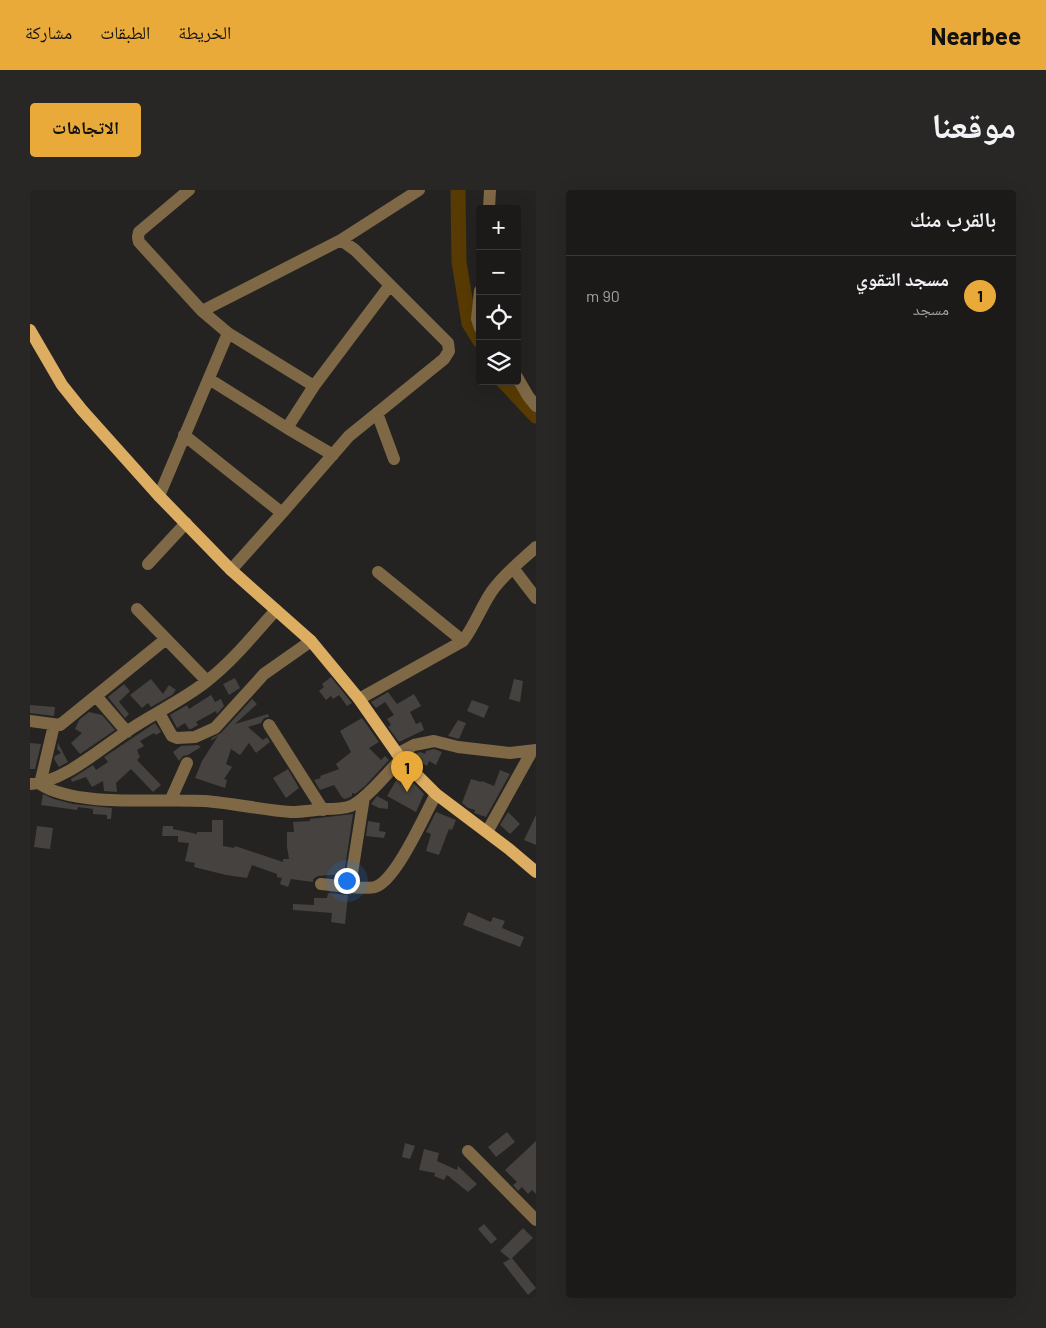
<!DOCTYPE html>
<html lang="ar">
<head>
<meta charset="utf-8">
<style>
  :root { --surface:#1c1a19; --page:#292726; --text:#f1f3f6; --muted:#a0a1a2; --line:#3a3838; --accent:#eaaa39 }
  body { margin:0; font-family:Barlow,"Noto Naskh Arabic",sans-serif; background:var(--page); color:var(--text); direction:rtl }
  .controls { position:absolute; right:15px; top:15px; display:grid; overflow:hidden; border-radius:5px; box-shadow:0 5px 20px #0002 }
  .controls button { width:45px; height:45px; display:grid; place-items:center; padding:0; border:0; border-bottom:1px solid var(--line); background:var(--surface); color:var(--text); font:25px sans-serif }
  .you { position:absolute; left:316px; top:690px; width:18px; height:18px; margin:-12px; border:4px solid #fff; border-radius:50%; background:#1a73e8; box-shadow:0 0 0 8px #1a73e833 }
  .badge { display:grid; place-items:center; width:32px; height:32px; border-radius:50%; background:var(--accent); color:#111; font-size:16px; font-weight:700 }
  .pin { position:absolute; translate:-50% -41px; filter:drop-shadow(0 1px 2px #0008) }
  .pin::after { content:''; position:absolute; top:26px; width:18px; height:15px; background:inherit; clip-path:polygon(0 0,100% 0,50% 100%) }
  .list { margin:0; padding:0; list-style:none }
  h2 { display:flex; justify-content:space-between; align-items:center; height:65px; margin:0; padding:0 20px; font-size:21px }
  h2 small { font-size:16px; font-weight:400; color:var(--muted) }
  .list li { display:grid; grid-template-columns:32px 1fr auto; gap:15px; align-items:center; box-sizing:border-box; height:80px; padding:0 20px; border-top:1px solid var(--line) }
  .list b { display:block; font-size:19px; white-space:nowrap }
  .list p { margin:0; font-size:16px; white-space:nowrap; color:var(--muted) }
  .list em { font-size:16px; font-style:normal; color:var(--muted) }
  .icon { flex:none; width:28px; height:28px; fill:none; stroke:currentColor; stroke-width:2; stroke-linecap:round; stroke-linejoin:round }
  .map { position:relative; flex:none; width:506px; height:1108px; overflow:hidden; direction:ltr; border-radius:5px }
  header { display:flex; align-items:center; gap:30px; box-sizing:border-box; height:70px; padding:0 25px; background:var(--accent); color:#111 }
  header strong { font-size:24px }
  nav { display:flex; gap:28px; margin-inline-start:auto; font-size:18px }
  .intro { display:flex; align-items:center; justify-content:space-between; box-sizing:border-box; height:120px; padding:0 30px }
  h1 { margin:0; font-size:35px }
  .button { padding:12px 22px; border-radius:5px; background:var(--accent); color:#111; font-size:18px; font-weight:700 }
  main { display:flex; gap:30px; padding:0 30px }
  aside { flex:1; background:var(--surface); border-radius:5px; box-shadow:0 5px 20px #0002 }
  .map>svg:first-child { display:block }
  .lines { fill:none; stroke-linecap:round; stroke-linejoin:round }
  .river { stroke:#583b03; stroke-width:15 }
  .building { fill:#45423f }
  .minor { stroke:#7f6846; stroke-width:12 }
  .major { stroke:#ddad62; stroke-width:12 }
</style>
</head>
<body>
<header>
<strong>Nearbee</strong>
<nav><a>الخريطة</a><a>الطبقات</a><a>مشاركة</a></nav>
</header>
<div class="intro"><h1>موقعنا</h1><a class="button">الاتجاهات</a></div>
<main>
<aside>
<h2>بالقرب منك<small></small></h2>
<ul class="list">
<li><span class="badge">1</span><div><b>مسجد التقوي</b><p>مسجد</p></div><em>90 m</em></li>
</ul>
</aside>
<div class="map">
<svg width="506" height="1108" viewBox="0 0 506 1108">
  <rect width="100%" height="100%" fill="#252321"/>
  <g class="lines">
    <!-- river -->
    <path class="river" d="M 428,0 L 429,72 L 439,133 L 450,151
      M 473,191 L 506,226"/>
  </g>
  <!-- building -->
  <path class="building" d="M 301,487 L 322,513 L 317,516 L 309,505 L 303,509 L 301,506 L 296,510 L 289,501 L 294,497 L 292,494 Z
    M 205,488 L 210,498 L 199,505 L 193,494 Z
    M 121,489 L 133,504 L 139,495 L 146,500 L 142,505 L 121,517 L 118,513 L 112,518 L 100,505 Z
    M 484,489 L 493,491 L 490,512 L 479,509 Z
    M 94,494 L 100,501 L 89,512 L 99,524 L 95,528 L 78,507 Z
    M 358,502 L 367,514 L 384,504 L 391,516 L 380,522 L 386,534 L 391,532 L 394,540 L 369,552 L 358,537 L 361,535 L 357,529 L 364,525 L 355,512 L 346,518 L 341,512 Z
    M 181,505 L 185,512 L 191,509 L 194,516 L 187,524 L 186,521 L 166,532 L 168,535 L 161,539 L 159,539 L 155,533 L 147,538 L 140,525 L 157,515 L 159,519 Z
    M 222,509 L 227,514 L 205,534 L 238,524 L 239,527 L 234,528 L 231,533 L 218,537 L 233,550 L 237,547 L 240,552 L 226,563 L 219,553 L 210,565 L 201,559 L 196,574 L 202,577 L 194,589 L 197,590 L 195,598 L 165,588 L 172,571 L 188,546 L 181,551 L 182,548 L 191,543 Z
    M 442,510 L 459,516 L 454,528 L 437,521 Z
    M 0,515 L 25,517 L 24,526 L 0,523 Z
    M 59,522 L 72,525 L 85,540 L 50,564 L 41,553 L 52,543 L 45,539 L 49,530 Z
    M 332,528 L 349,552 L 339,558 L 351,570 L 355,566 L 359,570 L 335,596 L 325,604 L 322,603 L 322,606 L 318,608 L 314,609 L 311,606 L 304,595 L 290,600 L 284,590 L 291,588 L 290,586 L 309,579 L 306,574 L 321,562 L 310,541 Z
    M 428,530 L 436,533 L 429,549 L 418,546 Z
    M 125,533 L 131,542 L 126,545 L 124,543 L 110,551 L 114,556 L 107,560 L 110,567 L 107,570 L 131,595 L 123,602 L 101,579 L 86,593 L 87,602 L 74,601 L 73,591 L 62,597 L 56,587 L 42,592 L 41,589 L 63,575 L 66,580 L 78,572 L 74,567 Z
    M 0,553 L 11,554 L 5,579 L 0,579 Z
    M 28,553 L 38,572 L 29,577 L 24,569 L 25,566 L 31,563 L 27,559 Z
    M 168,555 L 171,557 L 158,565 L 153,566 L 149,571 L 143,562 L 151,556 Z
    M 404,559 L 412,562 L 406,575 L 399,571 L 397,576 L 380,566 L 390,562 L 395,564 L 396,561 Z
    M 258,579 L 269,598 L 256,608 L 243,588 Z
    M 470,580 L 480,584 L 456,627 L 444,623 L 445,620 L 438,618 L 432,613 L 441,589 L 451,592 L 452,591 L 464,596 Z
    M 370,584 L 379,588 L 394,604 L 386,622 L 357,606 Z
    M 13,604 L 24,609 L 43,614 L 82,618 L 81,629 L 77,629 L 77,625 L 63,624 L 63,619 L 48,617 L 47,620 L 11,615 Z
    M 347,606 L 358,612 L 358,619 L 349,618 L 341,614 Z
    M 406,622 L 426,630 L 422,640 L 419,639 L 409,665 L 396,661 L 401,644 L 396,642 Z
    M 478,622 L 490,634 L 480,644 L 470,635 Z
    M 323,624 L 314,684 L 288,686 L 283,689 L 283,692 L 261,689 L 258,697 L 250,694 L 252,688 L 247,687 L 247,684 L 222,675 L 217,688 L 196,685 L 164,677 L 165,673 L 155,671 L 159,653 L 148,652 L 148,646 L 132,646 L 133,636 L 143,636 L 143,639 L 167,644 L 167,642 L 182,642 L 182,630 L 193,630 L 193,656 L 204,658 L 205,656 L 253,672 L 253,669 L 259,669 L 257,657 L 257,642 L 264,642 L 263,632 L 280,631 L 280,629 Z
    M 506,625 L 506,655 L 494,650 Z
    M 338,631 L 350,633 L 349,641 L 356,642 L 354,648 L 336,646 Z
    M 7,636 L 23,638 L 20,659 L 4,657 Z
    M 298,703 L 318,705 L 315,734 L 301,732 L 302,723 L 263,720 L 263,714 L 284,715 L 284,708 L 297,708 Z
    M 438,722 L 461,732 L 463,727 L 475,731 L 472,738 L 494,747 L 490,757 L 433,735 Z
    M 477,942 L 485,952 L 466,967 L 458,957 Z
    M 506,951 L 506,1004 L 502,1000 L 498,1004 L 492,997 L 488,1001 L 483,995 L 487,992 L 475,980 Z
    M 375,953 L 385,956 L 380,969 L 372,967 Z
    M 394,959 L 409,963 L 407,971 L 427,980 L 428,976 L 447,994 L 438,1002 L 417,985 L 414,990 L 404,986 L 405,983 L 389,980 Z
    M 454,1034 L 467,1049 L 461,1054 L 448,1039 Z
    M 493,1038 L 503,1048 L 482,1068 L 506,1098 L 498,1105 L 473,1073 L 480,1069 L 470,1061 Z"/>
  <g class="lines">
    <!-- minor -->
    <path class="minor" d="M 459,19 L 460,0
      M 311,50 L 389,0
      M 450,101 L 447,129 L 450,138
      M 198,143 L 284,196
      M 487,187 L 498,206 L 506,216
      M 179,189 L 257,238 L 284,196 L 360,95
      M 347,223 L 364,269
      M 257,238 L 303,265
      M 154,245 L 252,323 L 319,246 L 414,169 L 419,161 L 418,153 L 325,60 L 311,50 L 172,121
      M 129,306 L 198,143 L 172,121 L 109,52 L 108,47 L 109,42 L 159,0
      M 118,374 L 156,333
      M 483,378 L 506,408
      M 201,380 L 252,323
      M 348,382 L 433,451
      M 107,419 L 177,491
      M 66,506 L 97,542
      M 329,509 L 433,451 C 445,435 451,417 462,401 C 474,384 491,371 506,357
      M 129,523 L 142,546 L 147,548 L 165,547 L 185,538 L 234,484 L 281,451
      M 0,531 L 30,535 L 136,449
      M 24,535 L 10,594 C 47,618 130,608 174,611 C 203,613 232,620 261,622 C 272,622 284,620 295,619 C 303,619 313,619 321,616 C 336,610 359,581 371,569
      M 239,535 L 293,620
      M 367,564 L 384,555 L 404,551 L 428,557 L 480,563 L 506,560
      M 0,594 C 32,593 70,559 96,542 C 122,524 152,511 177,491 C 203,471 224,444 246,420
      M 141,609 L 157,573
      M 457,642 L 502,561
      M 291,694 C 305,695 333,700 345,697 C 366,691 395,624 406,604
      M 320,696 L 334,607
      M 438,961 L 506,1030"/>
    <!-- major -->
    <path class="major" d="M 0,140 L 32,195 L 52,220 L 129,306 L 201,380 L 281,451 L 329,509 L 371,569 L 406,604 L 479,659 L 506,682"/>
  </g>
</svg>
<div class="controls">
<button>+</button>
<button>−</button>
<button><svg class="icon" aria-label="locate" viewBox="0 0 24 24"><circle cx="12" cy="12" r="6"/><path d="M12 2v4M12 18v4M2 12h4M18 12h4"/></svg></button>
<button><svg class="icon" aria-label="layers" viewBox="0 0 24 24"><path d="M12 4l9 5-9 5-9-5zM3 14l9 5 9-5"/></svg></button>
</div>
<div class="you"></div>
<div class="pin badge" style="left:377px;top:602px">1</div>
</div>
</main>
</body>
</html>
